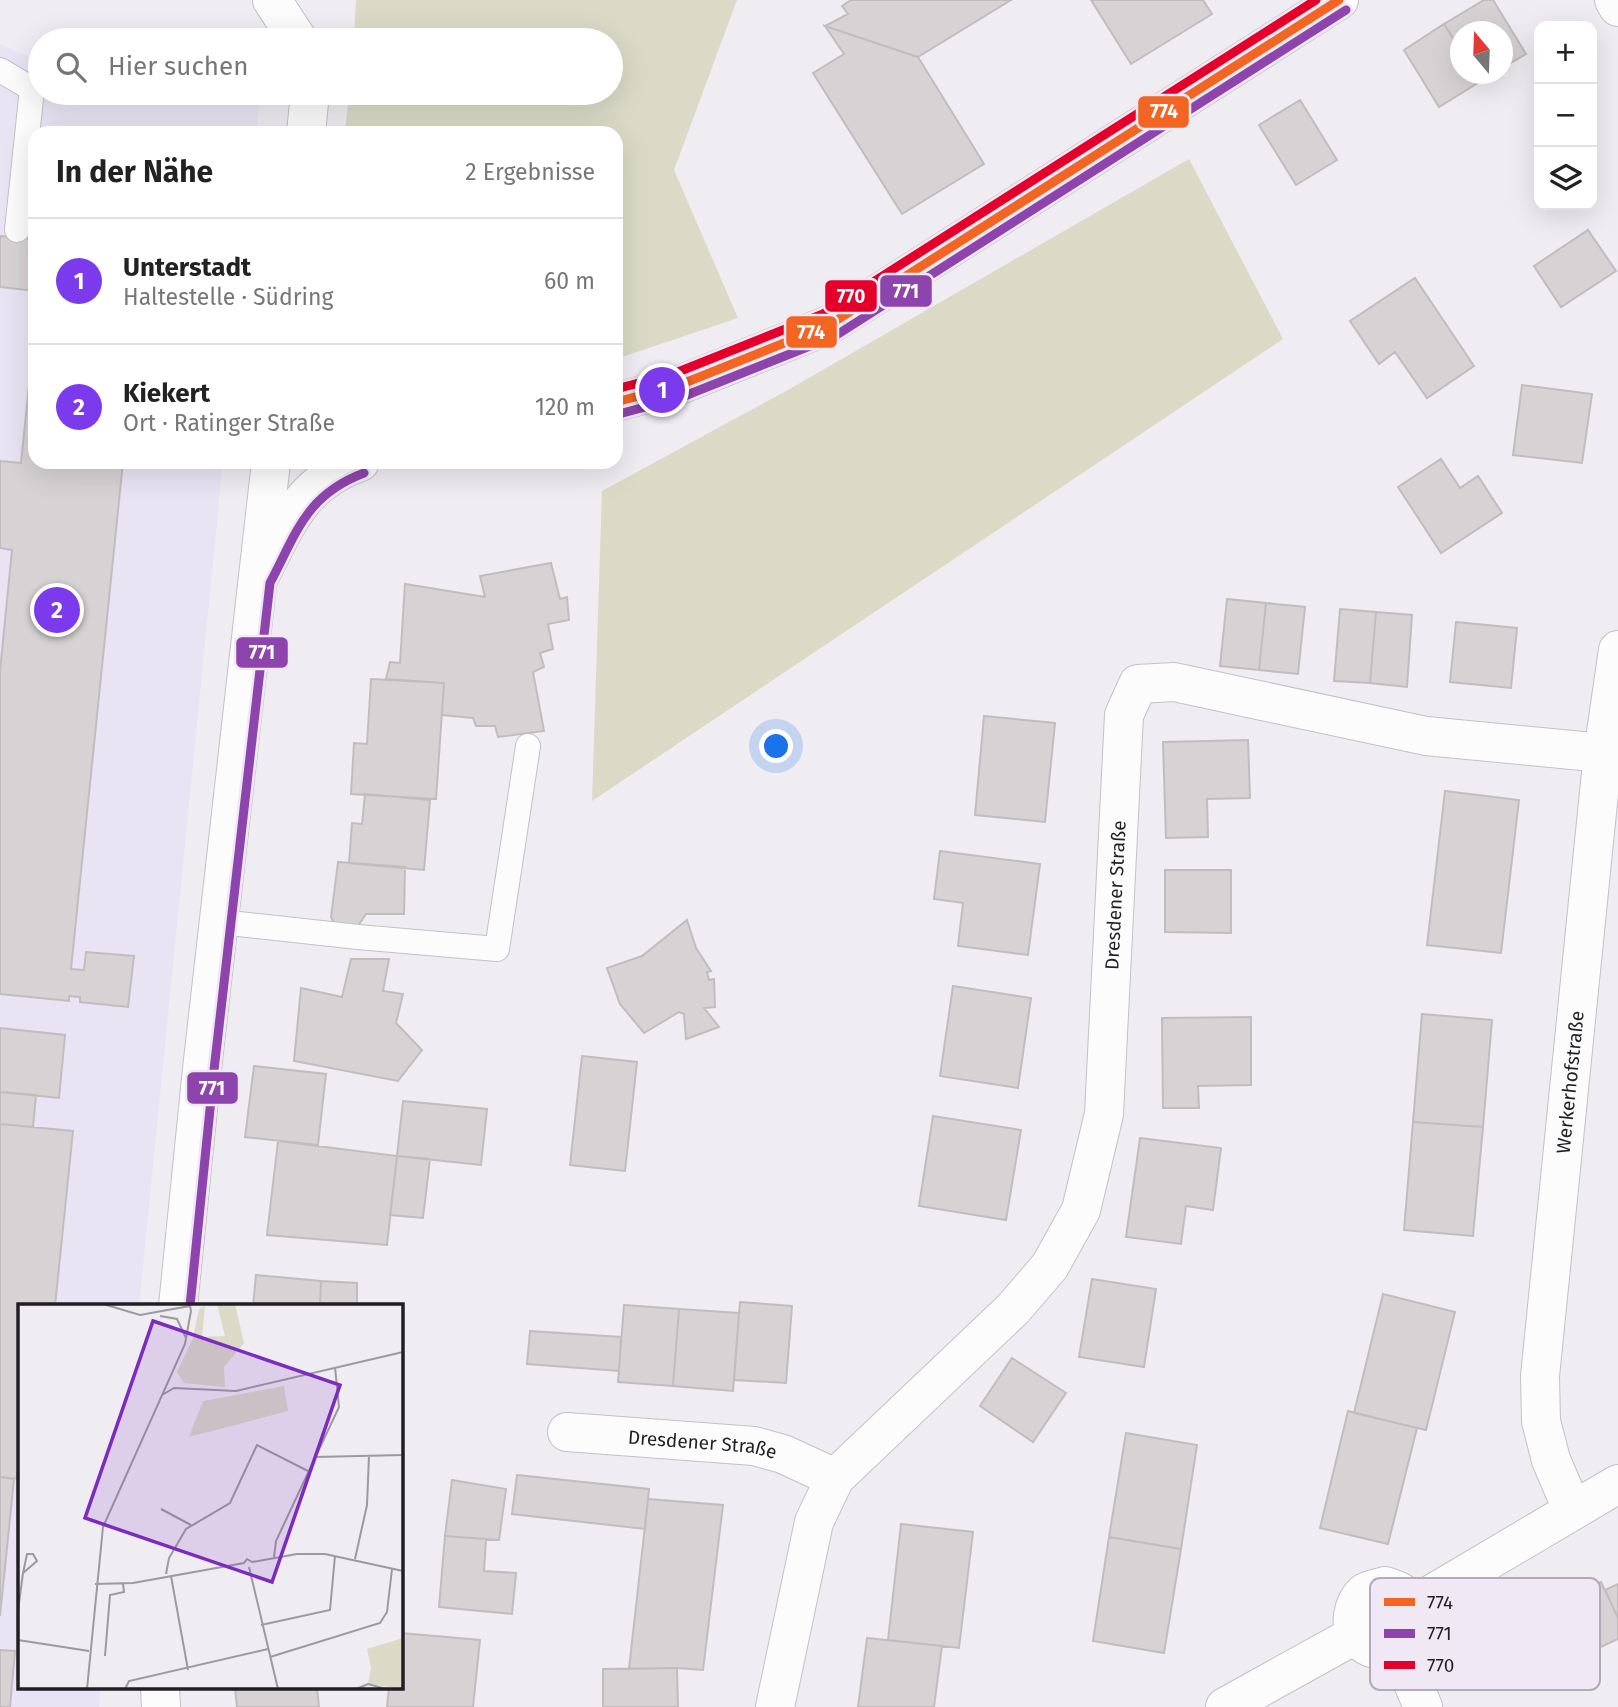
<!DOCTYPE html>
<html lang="de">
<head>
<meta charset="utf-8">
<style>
  :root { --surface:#fff; --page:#f2f2f2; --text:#222; --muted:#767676; --line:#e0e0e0; --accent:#7c3aed }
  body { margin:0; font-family:"Fira Sans",sans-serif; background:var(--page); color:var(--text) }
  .controls { position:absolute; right:21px; top:21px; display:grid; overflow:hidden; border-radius:14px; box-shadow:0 7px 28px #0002 }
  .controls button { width:63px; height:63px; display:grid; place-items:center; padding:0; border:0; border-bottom:2px solid var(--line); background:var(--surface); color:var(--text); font:35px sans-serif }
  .compass { position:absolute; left:1450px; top:21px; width:63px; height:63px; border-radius:50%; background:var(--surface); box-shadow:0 7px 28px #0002; rotate:341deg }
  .you { position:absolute; left:777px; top:747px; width:24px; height:24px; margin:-18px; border:5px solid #fff; border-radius:50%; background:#1a73e8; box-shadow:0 0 0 10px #1a73e833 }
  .badge { display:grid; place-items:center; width:46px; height:46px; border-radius:50%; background:var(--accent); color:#fff; font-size:23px; font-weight:700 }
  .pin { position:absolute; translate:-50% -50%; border:4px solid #fff; box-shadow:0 2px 7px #0006 }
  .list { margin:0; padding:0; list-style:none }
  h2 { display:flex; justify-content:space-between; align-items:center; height:91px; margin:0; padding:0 28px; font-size:30px }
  h2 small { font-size:23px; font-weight:400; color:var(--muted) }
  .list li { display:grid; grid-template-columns:46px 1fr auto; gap:21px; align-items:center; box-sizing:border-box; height:126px; padding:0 28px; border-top:2px solid var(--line) }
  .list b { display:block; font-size:26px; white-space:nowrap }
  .list p { margin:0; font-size:23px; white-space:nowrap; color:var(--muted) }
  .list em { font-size:23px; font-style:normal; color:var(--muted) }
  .icon { flex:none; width:38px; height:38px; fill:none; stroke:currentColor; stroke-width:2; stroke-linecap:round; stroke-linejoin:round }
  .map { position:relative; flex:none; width:1618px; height:1707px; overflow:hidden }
  .search { position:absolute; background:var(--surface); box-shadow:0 7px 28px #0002; left:28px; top:28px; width:595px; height:77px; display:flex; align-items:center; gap:18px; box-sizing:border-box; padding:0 24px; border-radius:38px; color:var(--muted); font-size:26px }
  .panel { position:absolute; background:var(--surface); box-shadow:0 7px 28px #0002; left:28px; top:126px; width:595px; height:343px; border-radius:21px }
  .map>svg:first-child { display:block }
  .industrial { fill:#e9e4f3 }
  .green { fill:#dadac7 }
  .building { fill:#d7d3d5; stroke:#c1bdbe; stroke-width:2 }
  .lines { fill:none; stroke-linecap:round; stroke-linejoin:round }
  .service-casing { stroke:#c3c1c5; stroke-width:26 }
  .minor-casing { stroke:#c3c1c5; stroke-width:40 }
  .tertiary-casing { stroke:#c3c1c5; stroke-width:40 }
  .primary-casing { stroke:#c3c1c5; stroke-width:40 }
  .service { stroke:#fdfcfd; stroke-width:24 }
  .minor { stroke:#fdfcfd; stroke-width:38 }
  .tertiary { stroke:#fdfcfd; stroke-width:38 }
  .primary { stroke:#fdfcfd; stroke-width:38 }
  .bus-1-casing { stroke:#f0e9f5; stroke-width:14 }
  .bus-2-casing { stroke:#f0e9f5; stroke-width:14 }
  .bus-3-casing { stroke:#f0e9f5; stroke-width:14 }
  .bus-1 { stroke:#f26522; stroke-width:9 }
  .bus-2 { stroke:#8e44ad; stroke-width:9 }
  .bus-3 { stroke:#e4002b; stroke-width:9 }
  .labels { text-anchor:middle; stroke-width:7; stroke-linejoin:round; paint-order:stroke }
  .street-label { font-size:19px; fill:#211f23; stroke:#f0e9f5 }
  .inset-road { fill:none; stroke:#9d9a9f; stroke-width:2 }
  .view { fill:#7b2cbf; fill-opacity:0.15; stroke:#7b2cbf; stroke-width:3.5 }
  .inset-edge { fill:none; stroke:#211f23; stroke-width:3.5 }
  .key { fill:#f0e9f5; stroke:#b2acb6; stroke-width:2 }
  .key-label { font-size:19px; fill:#211f23 }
  .line-badge { stroke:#f0e9f5; stroke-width:2.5 }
  .badge-label { font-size:19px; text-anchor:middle; font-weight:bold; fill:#fff }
</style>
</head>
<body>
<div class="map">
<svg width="1618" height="1707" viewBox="0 0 1618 1707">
  <rect width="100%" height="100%" fill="#efecf2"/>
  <!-- industrial -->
  <path class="industrial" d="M 0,44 L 19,53 L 34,58 L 40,57 L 40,93 L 260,93 L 256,133 L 35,133 L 35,462 L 223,462 L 139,1306 L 19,1306 L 19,1688 L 101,1688 L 99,1707 L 0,1707 Z"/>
  <!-- green -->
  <path class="green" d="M 356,0 L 737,0 L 674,170 L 738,318 L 616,359 L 616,133 L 345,133 L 349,93 L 611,93 L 611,40 L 354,40 Z
    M 1189,159 L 1283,339 L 592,801 L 602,491 L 788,390 Z"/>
  <!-- building -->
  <path class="building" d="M 851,0 L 1011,0 L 918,57 L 825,26 L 848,14 L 842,6 Z
    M 1091,0 L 1203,0 L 1212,14 L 1131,64 Z
    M 1484,0 L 1493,0 L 1526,54 L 1502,68 L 1502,32 L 1460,32 L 1460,49 L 1444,24 Z
    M 1444,24 L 1460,49 L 1460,74 L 1476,74 L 1481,81 L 1439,107 L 1404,50 Z
    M 825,26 L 918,57 L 984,164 L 902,214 L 813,73 L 844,54 Z
    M 1300,100 L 1337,160 L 1296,185 L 1259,125 Z
    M 1588,230 L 1616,271 L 1561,307 L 1534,266 Z
    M 0,236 L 35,239 L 35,291 L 0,287 Z
    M 1415,278 L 1474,366 L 1427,398 L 1395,352 L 1379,364 L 1350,321 Z
    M 35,327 L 35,462 L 123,462 L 71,969 L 84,970 L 86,952 L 134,956 L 128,1007 L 80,1002 L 80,997 L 69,996 L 69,1001 L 0,994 L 0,671 L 12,550 L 0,548 L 0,461 L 21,463 Z
    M 1522,385 L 1592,394 L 1582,463 L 1513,455 Z
    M 1441,459 L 1460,488 L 1478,476 L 1502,513 L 1441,553 L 1398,487 Z
    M 551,563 L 560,599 L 567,597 L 569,620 L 548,624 L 553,649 L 540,653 L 544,667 L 533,672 L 544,731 L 498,737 L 495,726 L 476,726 L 473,718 L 442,715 L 444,683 L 386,679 L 390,662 L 400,663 L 405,584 L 485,597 L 480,576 Z
    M 1227,599 L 1266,603 L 1259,670 L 1220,666 Z
    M 1266,603 L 1305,607 L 1298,674 L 1259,670 Z
    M 1340,609 L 1376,612 L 1370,683 L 1334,681 Z
    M 1376,612 L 1412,615 L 1407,687 L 1370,683 Z
    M 1456,622 L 1517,628 L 1511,688 L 1450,682 Z
    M 371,679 L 444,683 L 436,799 L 351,794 L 354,743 L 367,744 Z
    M 984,716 L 1055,723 L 1045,822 L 975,815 Z
    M 1248,740 L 1250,798 L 1207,799 L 1208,837 L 1166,838 L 1163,742 Z
    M 1445,791 L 1519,800 L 1501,953 L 1427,945 Z
    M 365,794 L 430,800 L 424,870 L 349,863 L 352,823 L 362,824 Z
    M 940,851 L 1040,864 L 1028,955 L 958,946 L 963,903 L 934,899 Z
    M 338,862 L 405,867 L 404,914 L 366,914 L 358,926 L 334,923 L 331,917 Z
    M 1165,870 L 1231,870 L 1231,933 L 1165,932 Z
    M 687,920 L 696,948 L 711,971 L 707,972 L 709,980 L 714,979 L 715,1007 L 704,1008 L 719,1027 L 686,1039 L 684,1014 L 679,1012 L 644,1033 L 620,1004 L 607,968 L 642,956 Z
    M 351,959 L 389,959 L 383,991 L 403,994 L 396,1023 L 422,1050 L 398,1081 L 294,1061 L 301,988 L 342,997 Z
    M 953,986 L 1031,998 L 1018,1088 L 940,1076 Z
    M 1422,1014 L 1492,1020 L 1483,1127 L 1413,1122 Z
    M 1251,1017 L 1251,1085 L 1198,1086 L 1199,1108 L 1163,1108 L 1162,1018 Z
    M 0,1028 L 65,1035 L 59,1098 L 0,1092 Z
    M 582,1056 L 637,1062 L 625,1171 L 570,1165 Z
    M 254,1066 L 326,1074 L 318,1145 L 245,1137 Z
    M 0,1092 L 36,1095 L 33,1127 L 0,1124 Z
    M 403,1101 L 487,1109 L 481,1165 L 397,1156 Z
    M 933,1116 L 1021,1130 L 1006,1220 L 919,1206 Z
    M 1413,1122 L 1483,1127 L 1473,1236 L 1404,1230 Z
    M 0,1124 L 73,1131 L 55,1306 L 19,1306 L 19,1479 L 0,1477 Z
    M 1140,1138 L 1221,1148 L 1213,1210 L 1186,1206 L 1181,1244 L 1126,1237 Z
    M 278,1141 L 397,1156 L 387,1245 L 267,1235 Z
    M 397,1156 L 430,1159 L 423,1218 L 390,1215 Z
    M 256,1275 L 321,1281 L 320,1306 L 253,1306 Z
    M 1092,1279 L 1156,1289 L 1144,1367 L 1079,1357 Z
    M 321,1281 L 357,1283 L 357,1306 L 320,1306 Z
    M 1383,1294 L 1455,1312 L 1426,1430 L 1354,1413 Z
    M 740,1302 L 792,1306 L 786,1383 L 734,1380 Z
    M 624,1305 L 679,1309 L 673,1386 L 618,1382 Z
    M 679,1309 L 739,1313 L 733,1391 L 673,1386 Z
    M 530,1331 L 621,1337 L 619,1371 L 527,1364 Z
    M 1012,1358 L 1066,1393 L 1033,1442 L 980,1406 Z
    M 1348,1411 L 1417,1428 L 1388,1544 L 1320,1528 Z
    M 1126,1433 L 1197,1445 L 1181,1549 L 1109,1537 Z
    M 517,1475 L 649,1489 L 645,1529 L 512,1514 Z
    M 0,1477 L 14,1479 L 0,1616 Z
    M 452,1480 L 506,1489 L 499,1540 L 445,1536 Z
    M 648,1499 L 723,1505 L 703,1670 L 677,1668 L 629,1669 Z
    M 901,1524 L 973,1532 L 959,1648 L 888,1640 Z
    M 445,1536 L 486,1539 L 484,1571 L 516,1573 L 512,1614 L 439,1607 Z
    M 1109,1537 L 1181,1549 L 1164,1653 L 1093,1641 Z
    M 1601,1582 L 1618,1618 L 1618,1639 L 1530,1680 L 1505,1626 Z
    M 1618,1584 L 1618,1618 L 1605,1590 Z
    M 401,1633 L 480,1640 L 473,1707 L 387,1707 L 389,1688 L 401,1688 Z
    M 867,1638 L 942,1646 L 934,1707 L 858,1707 Z
    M 0,1650 L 15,1651 L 10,1707 L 0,1707 Z
    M 677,1668 L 678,1707 L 603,1707 L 603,1669 Z
    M 235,1688 L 317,1688 L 319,1707 L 237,1707 Z"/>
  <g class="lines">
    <!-- service casing -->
    <g class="service-casing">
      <path id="service" d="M 0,70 L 32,89
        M 17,230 L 32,89
        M 220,922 L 358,937 L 497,949 L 528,746"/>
    </g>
    <!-- minor casing -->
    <g class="minor-casing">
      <g id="minor">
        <path d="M 1614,0 L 1618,7"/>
        <path id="s1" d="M 567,1432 L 754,1446 L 783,1454 L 835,1478"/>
        <path id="s2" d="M 1572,1509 L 1551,1460 L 1541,1421 L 1540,1376 L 1603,753 L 1618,650"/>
        <path d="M 1385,1586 C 1457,1607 1393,1679 1358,1638 C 1348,1626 1353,1603 1364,1593 C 1369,1589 1379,1588 1385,1586 Z"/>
        <path d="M 1415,1604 L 1618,1484"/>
        <path d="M 1398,1648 L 1423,1707"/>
        <path id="s3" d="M 775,1707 L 814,1522 L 835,1478 L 1013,1309 L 1050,1266 L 1081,1210 L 1104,1114 L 1124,715 L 1138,684 L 1174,682 L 1426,736 L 1603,753"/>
        <path d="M 1225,1707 L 1355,1635"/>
      </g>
    </g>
    <!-- tertiary casing -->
    <g class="tertiary-casing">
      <path id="tertiary" d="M 616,402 L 677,386 L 829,325 L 1339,0
        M 258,579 C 286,527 299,483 360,462"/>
    </g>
    <!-- primary casing -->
    <g class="primary-casing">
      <path id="primary" d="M 272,0 L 298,40
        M 306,133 L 310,93
        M 178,1306 L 202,1069 L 271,462
        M 160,1688 L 161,1707"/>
    </g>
    <!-- service -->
    <use href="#service" class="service"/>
    <!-- minor -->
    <use href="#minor" class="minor"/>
    <!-- tertiary -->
    <use href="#tertiary" class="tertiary"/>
    <!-- primary -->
    <use href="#primary" class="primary"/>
    <!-- bus-1 casing -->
    <g class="bus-1-casing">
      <path id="bus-1" d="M 616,402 L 677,386 L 829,325 L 1339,0"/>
    </g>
    <!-- bus-2 casing -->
    <g class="bus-2-casing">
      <path id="bus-2" d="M 619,414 L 682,397 L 835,336 L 1346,10
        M 190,1306 L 214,1070 L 270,583 C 297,532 306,495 364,473"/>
    </g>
    <!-- bus-3 casing -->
    <g class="bus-3-casing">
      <path id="bus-3" d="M 616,389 L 673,374 L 823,314 L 1316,0"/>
    </g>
    <!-- bus-1 -->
    <use href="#bus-1" class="bus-1"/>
    <!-- bus-2 -->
    <use href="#bus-2" class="bus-2"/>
    <!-- bus-3 -->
    <use href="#bus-3" class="bus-3"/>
  </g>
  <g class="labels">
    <!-- street labels -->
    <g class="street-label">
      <text dy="7" stroke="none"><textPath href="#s3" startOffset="922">Dresdener Straße</textPath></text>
      <text dy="7" stroke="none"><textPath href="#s2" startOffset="434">Werkerhofstraße</textPath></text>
      <text dy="7" stroke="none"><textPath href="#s1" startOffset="136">Dresdener Straße</textPath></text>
    </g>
  </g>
  <!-- overview -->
  <g transform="translate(18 1304)">
    <rect width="385" height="385" fill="#efecf2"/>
    <path d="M 199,0 L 217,0 L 226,39 L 206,63 L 207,83 L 166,79 L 159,68 L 175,34 L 181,5 L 187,2 L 184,33 L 207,32 ZM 266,82 L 270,107 L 171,133 L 185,97 ZM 385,334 L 385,385 L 350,380 L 353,364 L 349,345 Z" fill="#dadac7"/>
    <path class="inset-road" d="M 142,12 L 159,15 L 168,34M 144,91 L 156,84 L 218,87 L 385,48M 297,153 L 385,151M 143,205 L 173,221M 9,250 L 15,250 L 19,257 L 5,269 ZM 256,253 L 258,237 L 321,103 L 317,63M 337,255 L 349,201 L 351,152M 231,263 L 260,385M 148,270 L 151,254 L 168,225 L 212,199 L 239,141 L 290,167M 153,272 L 170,366M 77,280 L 115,279 L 226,259 L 229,255 L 234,258 L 279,250 L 307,250 L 385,267M 0,307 L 5,269M 243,321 L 312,306 L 317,252M 0,336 L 71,347M 87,352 L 92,291 L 106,288 L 105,280M 252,353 L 362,319 L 369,308 L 374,265M 69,385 L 85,223 L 167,40 L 173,7 L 172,2 L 122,11 L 85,0M 107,385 L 111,377 L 250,345M 338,385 L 350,380 L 368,385"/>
    <path class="view" d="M 135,17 L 322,81 L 254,278 L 67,214 Z"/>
    <rect width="385" height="385" class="inset-edge"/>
  </g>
  <!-- legend -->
  <rect x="1370" y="1578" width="230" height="112" rx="10" class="key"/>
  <rect x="1384" y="1598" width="31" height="8" fill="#f26522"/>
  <rect x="1384" y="1629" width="31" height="9" fill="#8e44ad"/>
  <rect x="1384" y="1661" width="31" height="8" fill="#e4002b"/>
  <g class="key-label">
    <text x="1427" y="1609">774</text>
    <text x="1427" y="1640">771</text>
    <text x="1427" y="1672">770</text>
  </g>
  <g class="line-badge">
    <rect x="1137" y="95" width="53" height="34" rx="7" fill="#f26522"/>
    <rect x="879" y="274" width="54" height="34" rx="7" fill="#8e44ad"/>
    <rect x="824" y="279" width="54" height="34" rx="7" fill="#e4002b"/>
    <rect x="785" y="315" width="53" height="34" rx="7" fill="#f26522"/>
    <rect x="235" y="636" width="54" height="33" rx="7" fill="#8e44ad"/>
    <rect x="186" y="1071" width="53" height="34" rx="7" fill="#8e44ad"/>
  </g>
  <g class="badge-label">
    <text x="1164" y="118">774</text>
    <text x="906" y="298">771</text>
    <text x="851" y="303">770</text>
    <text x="811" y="339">774</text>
    <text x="262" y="659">771</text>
    <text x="212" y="1095">771</text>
  </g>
</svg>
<div class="controls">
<button>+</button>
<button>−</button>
<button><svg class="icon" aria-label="layers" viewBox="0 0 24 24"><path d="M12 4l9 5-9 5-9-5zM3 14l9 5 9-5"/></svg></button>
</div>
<svg class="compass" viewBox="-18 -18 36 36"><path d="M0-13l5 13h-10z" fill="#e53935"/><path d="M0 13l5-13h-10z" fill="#767676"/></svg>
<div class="you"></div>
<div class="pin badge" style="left:662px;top:390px">1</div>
<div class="pin badge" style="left:57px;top:610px">2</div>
<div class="search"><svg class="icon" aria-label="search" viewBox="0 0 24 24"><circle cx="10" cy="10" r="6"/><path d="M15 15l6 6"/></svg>Hier suchen</div>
<section class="panel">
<h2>In der Nähe<small>2 Ergebnisse</small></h2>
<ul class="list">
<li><span class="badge">1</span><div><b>Unterstadt</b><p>Haltestelle · Südring</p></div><em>60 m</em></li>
<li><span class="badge">2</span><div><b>Kiekert</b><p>Ort · Ratinger Straße</p></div><em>120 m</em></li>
</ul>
</section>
</div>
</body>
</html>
